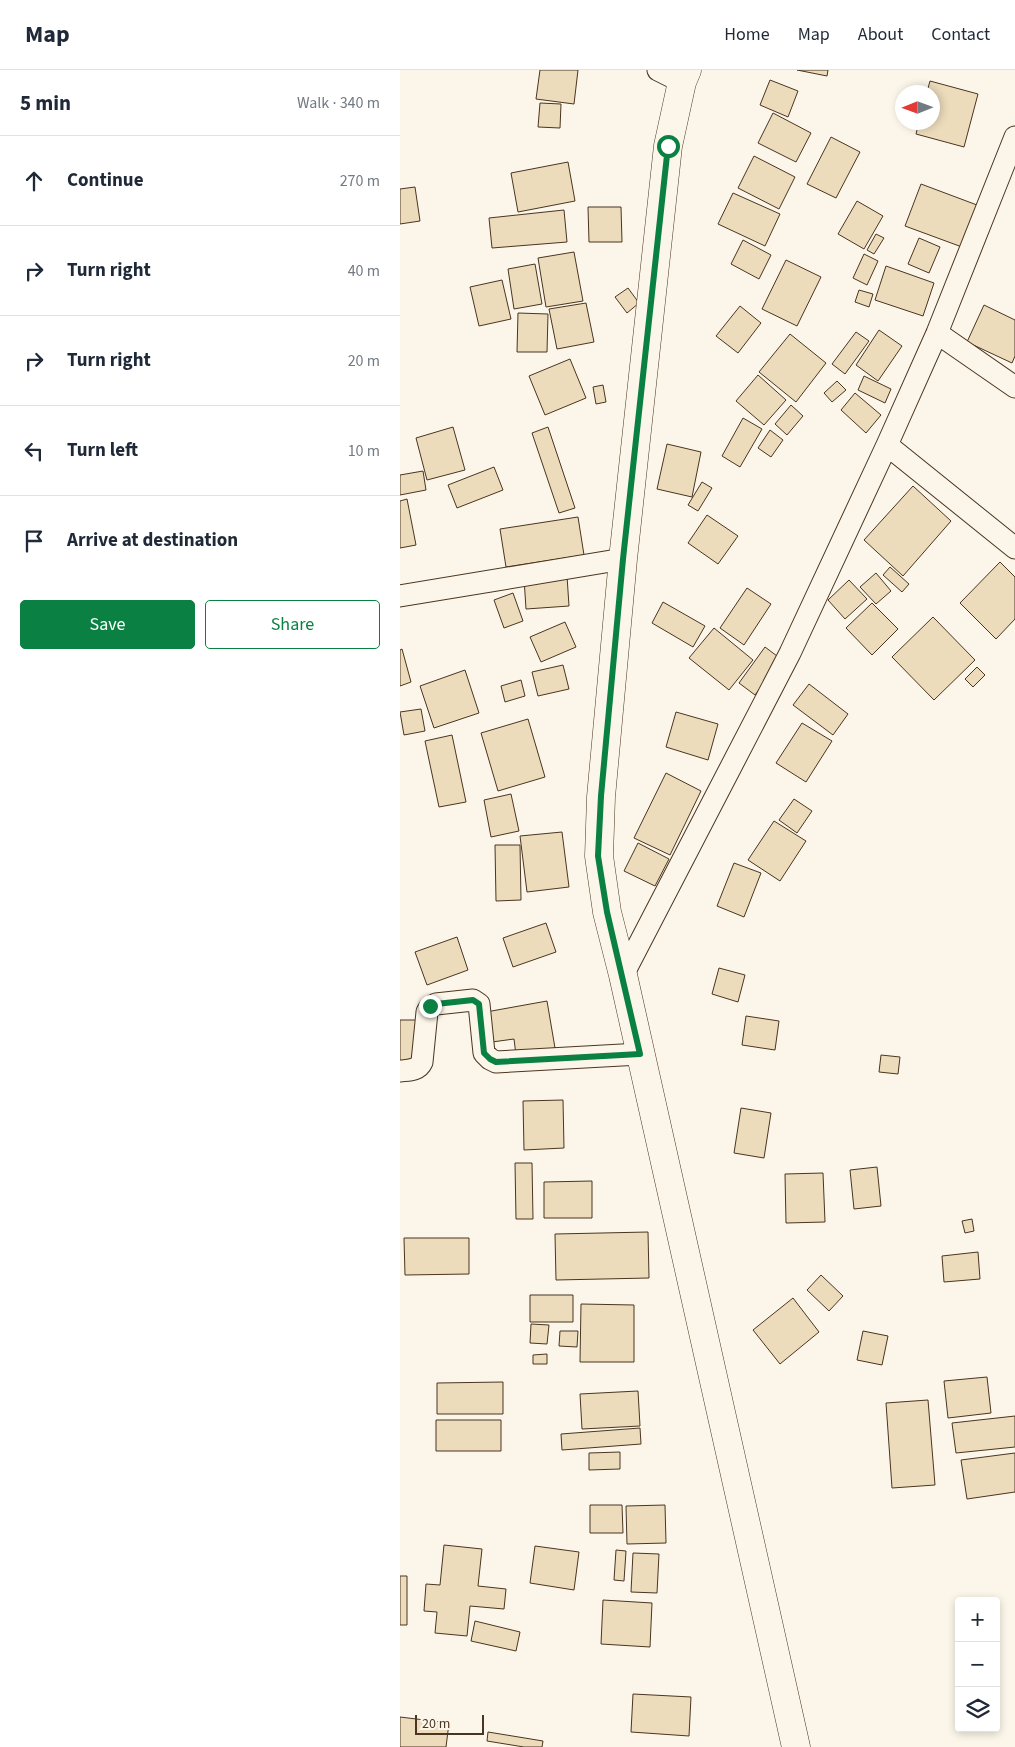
<!DOCTYPE html>
<html lang="en">
<head>
<meta charset="utf-8">
<style>
  :root { --surface:#fff; --page:#f2f2f3; --text:#1f2937; --muted:#747a83; --line:#e0e1e3; --accent:#0b8043 }
  body { margin:0; font-family:"Source Sans 3",sans-serif; background:var(--page); color:var(--text) }
  .controls { position:absolute; right:15px; bottom:15px; display:grid; overflow:hidden; border-radius:5px; box-shadow:0 2px 8px #0003 }
  .controls button { width:45px; height:45px; display:grid; place-items:center; padding:0; border:0; border-bottom:1px solid var(--line); background:var(--surface); color:var(--text); font:25px sans-serif }
  .compass { position:absolute; left:495px; top:15px; width:45px; height:45px; border-radius:50%; background:var(--surface); box-shadow:0 2px 8px #0003; rotate:269deg }
  .scale { position:absolute; left:15px; bottom:12px; width:69px; box-sizing:border-box; padding-left:5px; border:2px solid #4a3520; border-top:0; font-size:14px; line-height:18px; white-space:nowrap; color:#4a3520; -webkit-text-stroke:4px #fbf6e9; paint-order:stroke }
  .stop { position:absolute; width:15px; height:15px; margin:-11px; border:4px solid #0b8043; border-radius:50%; background:#fff }
  .stop.end { background:#0b8043; border-color:#fff; box-shadow:0 1px 5px #0008 }
  .list { margin:0; padding:0; list-style:none }
  h2 { display:flex; justify-content:space-between; align-items:center; height:65px; margin:0; padding:0 20px; font-size:21px }
  h2 small { font-size:16px; font-weight:400; color:var(--muted) }
  .list li { display:grid; grid-template-columns:32px 1fr auto; gap:15px; align-items:center; box-sizing:border-box; height:90px; padding:0 20px; border-top:1px solid var(--line) }
  .list b { display:block; font-size:19px; white-space:nowrap }
  .list em { font-size:16px; font-style:normal; color:var(--muted) }
  .actions { display:flex; gap:10px; padding:15px 20px }
  .actions a { flex:1; padding:11px 0; border:1px solid var(--accent); border-radius:5px; text-align:center; font-size:18px; color:var(--accent) }
  .actions .main { background:var(--accent); color:#fff }
  .icon { flex:none; width:28px; height:28px; fill:none; stroke:currentColor; stroke-width:2; stroke-linecap:round; stroke-linejoin:round }
  .map { position:relative; flex:none; width:615px; height:1677px; overflow:hidden }
  header { display:flex; align-items:center; gap:30px; box-sizing:border-box; height:70px; padding:0 25px; background:var(--surface); border-bottom:1px solid var(--line) }
  header strong { font-size:24px }
  nav { display:flex; gap:28px; margin-inline-start:auto; font-size:18px }
  main { display:flex }
  aside { flex:1; background:var(--surface) }
  .map>svg:first-child { display:block }
  .building { fill:#ecdcbc; stroke:#4a3520 }
  .lines { fill:none; stroke-linecap:round; stroke-linejoin:round }
  .street-casing { stroke:#4a3520; stroke-width:23 }
  .secondary-casing { stroke:#4a3520; stroke-width:29 }
  .street { stroke:#fbf6e9; stroke-width:21 }
  .secondary { stroke:#fbf6e9; stroke-width:28 }
  .route { stroke:#0b8043; stroke-width:6 }
</style>
</head>
<body>
<header>
<strong>Map</strong>
<nav><a>Home</a><a>Map</a><a>About</a><a>Contact</a></nav>
</header>
<main>
<aside>
<h2>5 min<small>Walk · 340 m</small></h2>
<ul class="list">
<li><svg class="icon" aria-label="ahead" viewBox="0 0 24 24"><path d="M12 20V5M6 11l6-6 6 6"/></svg><div><b>Continue</b></div><em>270 m</em></li>
<li><svg class="icon" aria-label="right" viewBox="0 0 24 24"><path d="M7 20v-9h11M14 6l5 5-5 5"/></svg><div><b>Turn right</b></div><em>40 m</em></li>
<li><svg class="icon" aria-label="right" viewBox="0 0 24 24"><path d="M7 20v-9h11M14 6l5 5-5 5"/></svg><div><b>Turn right</b></div><em>20 m</em></li>
<li><svg class="icon" aria-label="left" viewBox="0 0 24 24"><path d="M17 20v-9H6M10 6l-5 5 5 5"/></svg><div><b>Turn left</b></div><em>10 m</em></li>
<li><svg class="icon" aria-label="arrive" viewBox="0 0 24 24"><path d="M6 21V4h12l-3 4 3 4H6"/></svg><div><b>Arrive at destination</b></div></li>
</ul>
<div class="actions"><a class="main">Save</a><a>Share</a></div>
</aside>
<div class="map">
<svg width="615" height="1677" viewBox="0 0 615 1677">
  <rect width="100%" height="100%" fill="#fbf6e9"/>
  <!-- building -->
  <path class="building" d="M 140,0 L 178,0 L 174,34 L 136,29 Z
    M 397,0 L 428,0 L 427,6 Z
    M 370,10 L 398,21 L 388,47 L 360,35 Z
    M 530,11 L 578,24 L 564,77 L 516,64 L 519,52 L 532,52 L 532,22 L 527,22 Z
    M 140,33 L 161,34 L 160,58 L 138,57 Z
    M 373,43 L 411,63 L 396,92 L 358,73 Z
    M 431,67 L 460,82 L 436,128 L 407,114 Z
    M 354,86 L 395,107 L 379,139 L 338,118 Z
    M 168,92 L 175,131 L 118,142 L 111,103 Z
    M 521,114 L 577,135 L 562,177 L 505,156 Z
    M 15,117 L 20,151 L 0,154 L 0,119 Z
    M 333,123 L 380,144 L 365,176 L 318,154 Z
    M 457,131 L 483,146 L 464,179 L 438,164 Z
    M 188,137 L 221,137 L 222,172 L 189,172 Z
    M 164,140 L 167,172 L 92,178 L 89,148 Z
    M 476,164 L 484,168 L 474,184 L 467,180 Z
    M 519,168 L 540,177 L 529,203 L 508,194 Z
    M 343,170 L 371,185 L 359,209 L 331,194 Z
    M 174,182 L 183,231 L 146,237 L 138,188 Z
    M 464,184 L 478,191 L 467,215 L 453,208 Z
    M 386,190 L 421,207 L 397,256 L 362,239 Z
    M 135,194 L 142,234 L 114,239 L 108,199 Z
    M 486,196 L 534,213 L 523,246 L 475,230 Z
    M 102,210 L 111,249 L 79,256 L 70,217 Z
    M 228,218 L 239,233 L 227,243 L 215,227 Z
    M 459,220 L 473,224 L 469,237 L 455,232 Z
    M 186,233 L 194,272 L 157,279 L 149,239 Z
    M 584,235 L 615,250 L 615,286 L 612,293 L 567,272 Z
    M 340,236 L 361,253 L 338,283 L 316,266 Z
    M 118,243 L 148,244 L 147,282 L 117,282 Z
    M 479,260 L 502,276 L 478,311 L 456,295 Z
    M 456,262 L 469,271 L 445,304 L 432,294 Z
    M 390,264 L 426,293 L 396,332 L 359,302 Z
    M 170,289 L 186,328 L 145,345 L 129,306 Z
    M 358,305 L 386,330 L 364,355 L 336,331 Z
    M 464,306 L 491,319 L 485,333 L 458,320 Z
    M 437,311 L 446,320 L 432,332 L 424,323 Z
    M 203,315 L 206,332 L 196,334 L 193,317 Z
    M 455,323 L 481,345 L 466,363 L 441,340 Z
    M 391,335 L 403,346 L 387,365 L 375,354 Z
    M 343,348 L 362,359 L 340,397 L 322,386 Z
    M 53,357 L 65,400 L 27,410 L 16,368 Z
    M 148,357 L 175,438 L 159,443 L 132,363 Z
    M 370,360 L 383,370 L 371,387 L 358,378 Z
    M 267,374 L 301,382 L 292,427 L 257,419 Z
    M 94,397 L 103,420 L 57,438 L 48,415 Z
    M 23,401 L 26,420 L 0,425 L 0,405 Z
    M 302,412 L 312,418 L 298,441 L 288,435 Z
    M 513,416 L 551,451 L 503,506 L 464,470 Z
    M 7,429 L 16,475 L 0,478 L 0,431 Z
    M 307,445 L 338,466 L 318,494 L 288,473 Z
    M 178,447 L 184,485 L 106,497 L 100,459 Z
    M 600,492 L 615,507 L 615,549 L 596,569 L 560,533 Z
    M 490,497 L 509,514 L 502,522 L 483,505 Z
    M 476,503 L 491,521 L 476,534 L 460,517 Z
    M 167,506 L 169,536 L 126,539 L 124,508 Z
    M 449,510 L 467,529 L 445,549 L 428,530 Z
    M 347,518 L 371,534 L 344,575 L 320,558 Z
    M 113,523 L 123,551 L 104,558 L 94,530 Z
    M 263,532 L 305,556 L 293,577 L 252,553 Z
    M 472,533 L 498,559 L 472,585 L 446,558 Z
    M 533,547 L 575,590 L 534,630 L 492,587 Z
    M 165,552 L 176,577 L 141,592 L 130,567 Z
    M 314,558 L 353,590 L 329,620 L 289,588 Z
    M 365,577 L 381,589 L 355,625 L 339,613 Z
    M 2,579 L 11,612 L 0,616 L 0,580 Z
    M 163,595 L 169,619 L 138,626 L 132,602 Z
    M 577,597 L 585,605 L 573,617 L 565,609 Z
    M 65,600 L 79,643 L 34,658 L 20,616 Z
    M 121,610 L 125,626 L 105,632 L 101,616 Z
    M 409,614 L 448,644 L 433,665 L 393,635 Z
    M 21,639 L 25,661 L 4,665 L 0,642 Z
    M 276,642 L 318,654 L 308,690 L 266,677 Z
    M 128,649 L 145,707 L 98,721 L 81,663 Z
    M 402,653 L 432,671 L 406,712 L 376,693 Z
    M 52,665 L 66,732 L 39,737 L 25,671 Z
    M 266,703 L 301,721 L 270,785 L 234,768 Z
    M 111,724 L 119,761 L 91,767 L 84,730 Z
    M 394,729 L 412,741 L 397,763 L 379,750 Z
    M 374,751 L 406,771 L 380,811 L 348,790 Z
    M 162,762 L 169,817 L 127,822 L 120,766 Z
    M 238,773 L 269,789 L 255,816 L 224,801 Z
    M 95,775 L 120,775 L 121,830 L 96,831 Z
    M 334,793 L 361,803 L 344,847 L 317,836 Z
    M 146,853 L 156,882 L 113,897 L 103,868 Z
    M 57,867 L 68,900 L 27,915 L 15,882 Z
    M 319,898 L 345,905 L 338,932 L 312,924 Z
    M 147,931 L 155,978 L 116,985 L 114,969 L 92,972 L 86,942 Z
    M 346,946 L 379,951 L 375,980 L 342,975 Z
    M 0,950 L 17,950 L 17,994 L 0,994 Z
    M 481,985 L 500,987 L 498,1004 L 479,1002 Z
    M 163,1030 L 164,1078 L 124,1080 L 123,1031 Z
    M 341,1038 L 371,1043 L 364,1088 L 334,1083 Z
    M 115,1093 L 132,1093 L 133,1149 L 116,1149 Z
    M 477,1097 L 481,1136 L 454,1139 L 450,1100 Z
    M 423,1103 L 425,1152 L 386,1153 L 385,1104 Z
    M 192,1111 L 192,1148 L 144,1148 L 144,1112 Z
    M 572,1149 L 574,1161 L 565,1163 L 562,1151 Z
    M 248,1162 L 249,1208 L 156,1210 L 155,1164 Z
    M 4,1168 L 69,1168 L 69,1204 L 5,1205 Z
    M 578,1182 L 580,1209 L 544,1212 L 542,1186 Z
    M 421,1205 L 443,1226 L 429,1241 L 407,1220 Z
    M 130,1225 L 173,1225 L 173,1252 L 130,1252 Z
    M 393,1228 L 419,1262 L 380,1294 L 353,1260 Z
    M 181,1234 L 234,1235 L 234,1292 L 180,1292 Z
    M 131,1254 L 149,1255 L 147,1274 L 130,1273 Z
    M 160,1261 L 178,1261 L 177,1277 L 159,1276 Z
    M 463,1261 L 488,1266 L 482,1295 L 457,1290 Z
    M 147,1284 L 147,1294 L 133,1294 L 133,1285 Z
    M 587,1307 L 591,1343 L 548,1348 L 544,1311 Z
    M 103,1312 L 103,1344 L 37,1344 L 37,1313 Z
    M 238,1321 L 240,1356 L 182,1359 L 180,1324 Z
    M 528,1330 L 535,1415 L 492,1418 L 486,1333 Z
    M 615,1346 L 615,1377 L 556,1383 L 552,1353 Z
    M 36,1350 L 101,1350 L 101,1381 L 36,1381 Z
    M 240,1358 L 241,1374 L 162,1380 L 161,1364 Z
    M 220,1382 L 220,1399 L 189,1400 L 189,1383 Z
    M 615,1383 L 615,1422 L 567,1429 L 561,1390 Z
    M 190,1435 L 222,1435 L 223,1463 L 190,1463 Z
    M 265,1435 L 266,1473 L 227,1474 L 226,1436 Z
    M 44,1475 L 82,1479 L 78,1516 L 106,1519 L 104,1539 L 70,1536 L 67,1566 L 35,1563 L 37,1542 L 24,1541 L 26,1514 L 40,1515 Z
    M 135,1476 L 179,1482 L 174,1520 L 130,1513 Z
    M 216,1480 L 226,1481 L 224,1511 L 214,1510 Z
    M 233,1483 L 259,1484 L 257,1523 L 231,1522 Z
    M 0,1506 L 7,1506 L 7,1555 L 0,1555 Z
    M 203,1530 L 252,1533 L 250,1577 L 201,1574 Z
    M 75,1551 L 120,1562 L 116,1581 L 71,1571 Z
    M 233,1624 L 291,1627 L 289,1666 L 231,1662 Z
    M 0,1647 L 49,1653 L 46,1677 L 0,1677 Z
    M 88,1662 L 143,1671 L 142,1677 L 124,1677 L 87,1671 Z"/>
  <g class="lines">
    <!-- street casing -->
    <g class="street-casing">
      <path id="street" d="M 258,0 L 282,12
        M 537,263 L 615,317
        M 487,375 L 615,478
        M 0,526 L 223,489
        M 223,905 L 390,583 L 487,375 L 537,263 L 615,67
        M 0,1001 C 8,1000 18,1001 22,992 L 27,942 L 30,937 L 36,934 L 73,930 L 79,934 L 84,983 L 90,989 L 96,992 L 240,984"/>
    </g>
    <!-- secondary casing -->
    <g class="secondary-casing">
      <path id="secondary" d="M 287,0 L 282,12 L 268,76 L 223,489 L 201,727 L 199,786 L 207,842 L 223,905 L 396,1677"/>
    </g>
    <!-- street -->
    <use href="#street" class="street"/>
    <!-- secondary -->
    <use href="#secondary" class="secondary"/>
  </g>
  <g class="lines">
    <!-- route -->
    <path class="route" d="M 30,936 L 36,934 L 73,930 L 79,934 L 84,983 L 90,989 L 96,992 L 240,984 L 207,842 L 198,786 L 201,726 L 223,489 L 268,76"/>
  </g>
</svg>
<div class="controls">
<button>+</button>
<button>−</button>
<button><svg class="icon" aria-label="layers" viewBox="0 0 24 24"><path d="M12 4l9 5-9 5-9-5zM3 14l9 5 9-5"/></svg></button>
</div>
<svg class="compass" viewBox="-18 -18 36 36"><path d="M0-13l5 13h-10z" fill="#e53935"/><path d="M0 13l5-13h-10z" fill="#747a83"/></svg>
<div class="scale">20 m</div>
<div class="stop" style="left:268px;top:76px"></div>
<div class="stop end" style="left:30px;top:936px"></div>
</div>
</main>
</body>
</html>
